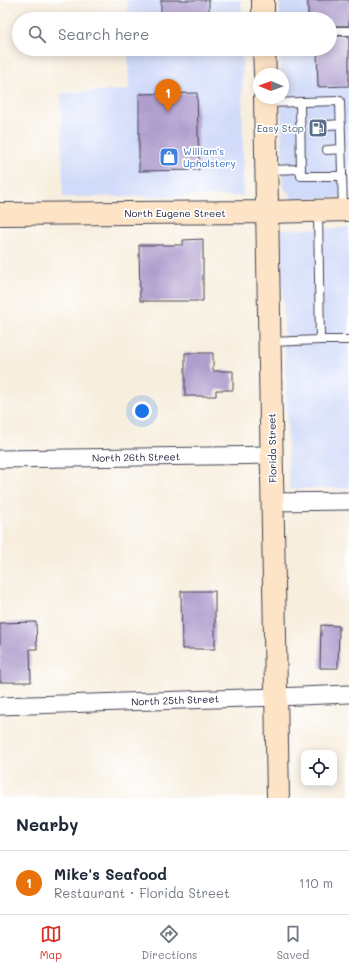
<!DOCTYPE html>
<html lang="en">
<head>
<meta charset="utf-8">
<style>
  :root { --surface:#fff; --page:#f6f6f7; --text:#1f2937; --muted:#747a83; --line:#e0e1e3; --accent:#d93025 }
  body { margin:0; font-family:Mali,sans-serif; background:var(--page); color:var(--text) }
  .controls { position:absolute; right:12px; bottom:12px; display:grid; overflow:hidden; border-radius:8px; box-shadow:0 2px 10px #0003 }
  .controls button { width:36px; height:36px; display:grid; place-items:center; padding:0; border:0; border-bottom:1px solid var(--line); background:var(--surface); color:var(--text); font:20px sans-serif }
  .compass { position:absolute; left:253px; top:68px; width:36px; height:36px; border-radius:50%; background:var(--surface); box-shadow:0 2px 10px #0003; rotate:271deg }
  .you { position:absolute; left:142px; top:411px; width:14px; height:14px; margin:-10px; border:3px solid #fff; border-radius:50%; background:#1a73e8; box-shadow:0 0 0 6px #1a73e833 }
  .badge { display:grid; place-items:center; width:26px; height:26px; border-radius:50%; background:var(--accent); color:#fff; font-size:13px; font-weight:700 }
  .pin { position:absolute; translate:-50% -33px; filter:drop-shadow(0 1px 2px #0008) }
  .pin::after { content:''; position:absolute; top:21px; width:14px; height:12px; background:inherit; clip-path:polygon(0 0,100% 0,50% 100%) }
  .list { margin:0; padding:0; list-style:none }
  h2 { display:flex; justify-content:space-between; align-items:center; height:52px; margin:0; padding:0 16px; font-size:17px }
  h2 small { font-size:13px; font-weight:400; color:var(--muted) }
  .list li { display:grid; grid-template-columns:26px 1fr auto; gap:12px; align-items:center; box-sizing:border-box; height:64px; padding:0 16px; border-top:1px solid var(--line) }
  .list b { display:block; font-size:15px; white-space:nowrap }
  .list p { margin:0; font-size:13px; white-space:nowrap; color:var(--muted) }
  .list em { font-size:13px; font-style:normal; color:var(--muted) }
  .icon { flex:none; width:22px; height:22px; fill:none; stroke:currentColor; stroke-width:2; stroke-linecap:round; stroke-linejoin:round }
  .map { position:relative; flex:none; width:349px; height:798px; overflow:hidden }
  .search { position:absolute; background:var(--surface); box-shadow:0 2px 10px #0003; left:12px; right:12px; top:12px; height:44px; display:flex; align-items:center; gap:10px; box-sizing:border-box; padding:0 14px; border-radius:22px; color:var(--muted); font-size:15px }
  .sheet { height:116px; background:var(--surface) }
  nav { display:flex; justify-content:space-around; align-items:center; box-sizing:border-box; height:56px; border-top:1px solid var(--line); background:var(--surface); font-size:11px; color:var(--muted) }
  nav a { display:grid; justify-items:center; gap:2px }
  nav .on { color:var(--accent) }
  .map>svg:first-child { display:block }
  .built { fill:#d0daf9 }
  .building { fill:#af9dcd }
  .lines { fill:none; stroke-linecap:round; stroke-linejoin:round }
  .lane-casing { stroke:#424153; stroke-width:10 }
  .street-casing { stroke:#424153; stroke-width:19 }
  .secondary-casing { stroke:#424153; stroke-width:24 }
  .lane { stroke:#fff; stroke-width:8 }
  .street { stroke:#fff; stroke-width:17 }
  .secondary { stroke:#fee4c6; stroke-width:22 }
  .labels { text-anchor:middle; stroke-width:3.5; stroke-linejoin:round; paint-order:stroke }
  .service-label { font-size:10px; fill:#4e5e75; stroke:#fff; text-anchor:end }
  .shop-label { font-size:10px; fill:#366cbe; stroke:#fff; text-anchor:start }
  .street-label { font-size:10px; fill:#22223b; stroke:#fff }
</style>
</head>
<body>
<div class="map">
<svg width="349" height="798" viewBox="0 0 349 798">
  <rect width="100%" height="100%" fill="#fff"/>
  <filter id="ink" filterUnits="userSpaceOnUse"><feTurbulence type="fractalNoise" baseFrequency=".025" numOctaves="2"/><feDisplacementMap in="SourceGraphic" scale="8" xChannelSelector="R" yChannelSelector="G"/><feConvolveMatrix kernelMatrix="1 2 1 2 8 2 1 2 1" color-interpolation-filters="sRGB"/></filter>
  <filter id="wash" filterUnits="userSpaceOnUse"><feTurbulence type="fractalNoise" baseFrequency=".012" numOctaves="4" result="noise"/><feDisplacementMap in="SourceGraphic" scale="16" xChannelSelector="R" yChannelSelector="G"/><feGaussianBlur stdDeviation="0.9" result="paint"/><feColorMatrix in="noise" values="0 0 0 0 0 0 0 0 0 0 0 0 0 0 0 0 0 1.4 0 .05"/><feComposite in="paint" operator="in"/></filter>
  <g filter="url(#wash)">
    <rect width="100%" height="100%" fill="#f7eede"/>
    <!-- built -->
    <path class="built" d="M 127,0 L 241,0 L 242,19 L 127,19 Z
      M 279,0 L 349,0 L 349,197 L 293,199 L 283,186 L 281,98 L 283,98 L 283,74 L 281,74 L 280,49 L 330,49 L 330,19 L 280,19 Z
      M 128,49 L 242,49 L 243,196 L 63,197 L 61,93 L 129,90 Z
      M 349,228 L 349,488 L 289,489 L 281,230 Z"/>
    <g id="blocks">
      <!-- building -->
      <path class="building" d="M 161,0 L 209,0 L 209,19 L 161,19 Z
        M 308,0 L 349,0 L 349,26 L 330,26 L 330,19 L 308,19 Z
        M 330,36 L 349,36 L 349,86 L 318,87 L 317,49 L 330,49 Z
        M 197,93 L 199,170 L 139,171 L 139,94 Z
        M 203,239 L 203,301 L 140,301 L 139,245 L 183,245 L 183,240 Z
        M 185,353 L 213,353 L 213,371 L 233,371 L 233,390 L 216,390 L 216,396 L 185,396 Z
        M 181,591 L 215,591 L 215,649 L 182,649 Z
        M 36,622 L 37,649 L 30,649 L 31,682 L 0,682 L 0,623 Z
        M 321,625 L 339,626 L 338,668 L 320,668 Z"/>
    </g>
  </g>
  <g filter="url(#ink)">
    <use href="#blocks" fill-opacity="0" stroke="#424153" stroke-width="1"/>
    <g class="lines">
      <!-- lane casing -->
      <g class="lane-casing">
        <path id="lane" d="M 330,31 L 349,31
          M 300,102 L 301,176 L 342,176
          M 266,103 L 340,101 L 343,209
          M 328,125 L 341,124
          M 327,150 L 341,149
          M 268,170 L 301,169
          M 318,212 L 320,340 L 349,340
          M 271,342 L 320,340"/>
      </g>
      <!-- street casing -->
      <g class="street-casing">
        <path id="street" d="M 0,459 L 272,455
          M 273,502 L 349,501
          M 0,706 L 276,697 L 349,694"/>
      </g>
      <!-- secondary casing -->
      <g class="secondary-casing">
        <path id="secondary" d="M 263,0 L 263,19
          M 264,49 L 265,74
          M 265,98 L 278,798
          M 0,214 L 267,212 L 349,210"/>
      </g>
      <!-- lane -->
      <use href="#lane" class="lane"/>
      <!-- street -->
      <use href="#street" class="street"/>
      <!-- secondary -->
      <use href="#secondary" class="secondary"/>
    </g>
  </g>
  <!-- icons -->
  <defs>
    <g id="fuel-square" transform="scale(1)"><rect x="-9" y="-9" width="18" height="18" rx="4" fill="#5c6f8a" stroke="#fff"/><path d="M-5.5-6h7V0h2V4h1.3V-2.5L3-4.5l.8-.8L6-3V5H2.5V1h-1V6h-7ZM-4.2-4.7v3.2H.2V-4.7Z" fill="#fff"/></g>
    <g id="shop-square" transform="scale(1)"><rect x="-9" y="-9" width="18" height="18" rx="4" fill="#3f7fe0" stroke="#fff"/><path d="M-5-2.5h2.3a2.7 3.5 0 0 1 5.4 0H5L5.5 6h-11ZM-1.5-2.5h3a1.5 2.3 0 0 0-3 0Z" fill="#fff"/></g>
  </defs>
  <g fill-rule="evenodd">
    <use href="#fuel-square" x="318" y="128"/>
    <use href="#shop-square" x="169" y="157"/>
  </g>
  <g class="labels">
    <!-- service labels -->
    <g class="service-label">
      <text x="304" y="132">Easy Stop</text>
    </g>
    <!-- shop labels -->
    <g class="shop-label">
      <text x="183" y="155">William's<tspan x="183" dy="12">Upholstery</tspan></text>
    </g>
    <!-- street labels -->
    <g class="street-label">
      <text x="175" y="217">North Eugene Street</text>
      <text transform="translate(272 448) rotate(-91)" y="4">Florida Street</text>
      <text transform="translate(136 457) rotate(-1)" y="4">North 26th Street</text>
      <text transform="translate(175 700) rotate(-2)" y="4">North 25th Street</text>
    </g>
  </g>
</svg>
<div class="controls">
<button><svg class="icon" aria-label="locate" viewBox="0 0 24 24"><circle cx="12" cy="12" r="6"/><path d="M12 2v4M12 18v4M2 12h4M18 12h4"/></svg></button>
</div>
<svg class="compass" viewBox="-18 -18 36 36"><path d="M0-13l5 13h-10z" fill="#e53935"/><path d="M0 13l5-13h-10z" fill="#747a83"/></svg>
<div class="you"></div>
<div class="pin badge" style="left:168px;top:112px;background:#e8710a">1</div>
<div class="search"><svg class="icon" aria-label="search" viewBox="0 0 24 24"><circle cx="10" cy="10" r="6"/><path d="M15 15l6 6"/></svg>Search here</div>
</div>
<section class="sheet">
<h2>Nearby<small></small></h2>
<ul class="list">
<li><span class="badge" style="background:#e8710a">1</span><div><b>Mike's Seafood</b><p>Restaurant · Florida Street</p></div><em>110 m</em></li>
</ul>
</section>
<nav>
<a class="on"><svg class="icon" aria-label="map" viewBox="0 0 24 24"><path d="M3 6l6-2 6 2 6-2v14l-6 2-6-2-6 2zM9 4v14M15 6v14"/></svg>Map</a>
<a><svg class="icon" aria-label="directions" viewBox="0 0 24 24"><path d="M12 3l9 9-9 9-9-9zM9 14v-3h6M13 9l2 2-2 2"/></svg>Directions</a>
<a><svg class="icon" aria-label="saved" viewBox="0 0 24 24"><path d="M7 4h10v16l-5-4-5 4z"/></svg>Saved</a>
</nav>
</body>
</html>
